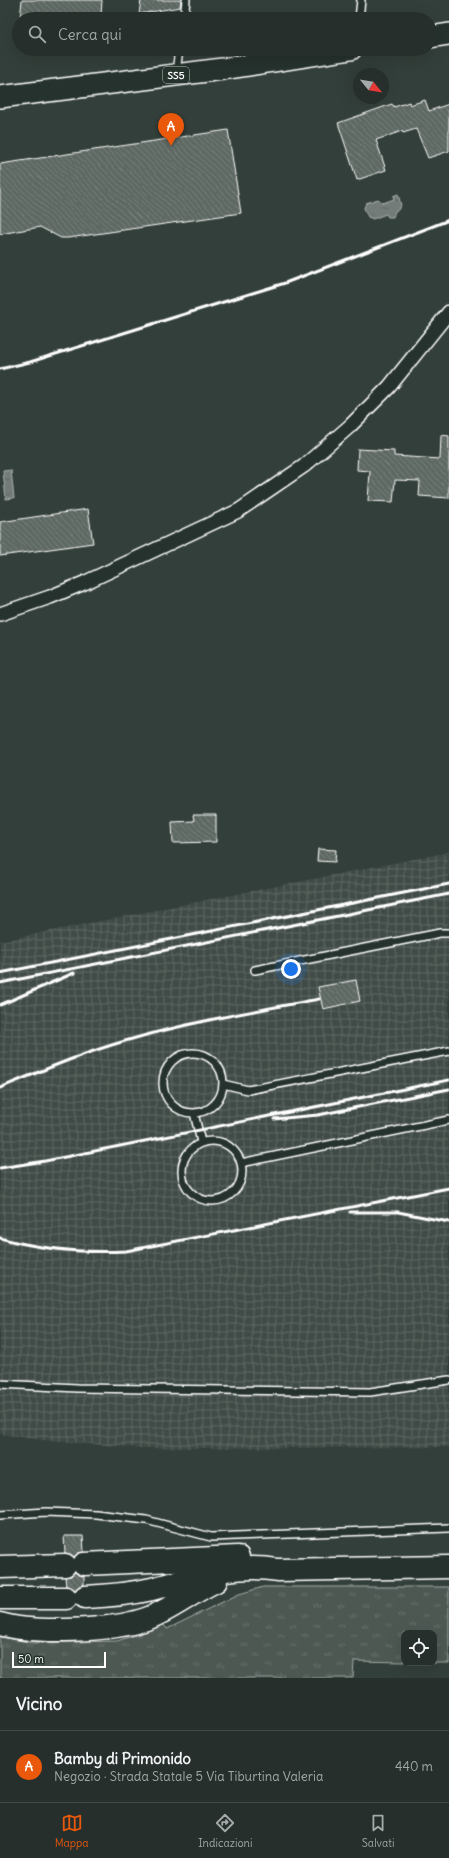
<!DOCTYPE html>
<html lang="it">
<head>
<meta charset="utf-8">
<style>
  :root { --surface:#262f2c; --page:#323b38; --text:#f1f3f6; --muted:#a4a9a9; --line:#424a48; --accent:#ea580c }
  body { margin:0; font-family:Delius,sans-serif; background:var(--page); color:var(--text) }
  .controls { position:absolute; right:12px; bottom:12px; display:grid; overflow:hidden; border-radius:8px; box-shadow:0 4px 16px #0002 }
  .controls button { width:36px; height:36px; display:grid; place-items:center; padding:0; border:0; border-bottom:1px solid var(--line); background:var(--surface); color:var(--text); font:20px sans-serif }
  .compass { position:absolute; left:353px; top:68px; width:36px; height:36px; border-radius:50%; background:var(--surface); box-shadow:0 4px 16px #0002; rotate:120deg }
  .scale { position:absolute; left:12px; bottom:10px; width:94px; box-sizing:border-box; padding-left:4px; border:2px solid #fff; border-top:0; font-size:11px; line-height:14px; white-space:nowrap; color:#fff; -webkit-text-stroke:3px #26332d; paint-order:stroke }
  .you { position:absolute; left:291px; top:969px; width:14px; height:14px; margin:-10px; border:3px solid #fff; border-radius:50%; background:#1a73e8; box-shadow:0 0 0 6px #1a73e833 }
  .badge { display:grid; place-items:center; width:26px; height:26px; border-radius:50%; background:var(--accent); color:#fff; font-size:13px; font-weight:700 }
  .pin { position:absolute; translate:-50% -33px; filter:drop-shadow(0 1px 2px #0008) }
  .pin::after { content:''; position:absolute; top:21px; width:14px; height:12px; background:inherit; clip-path:polygon(0 0,100% 0,50% 100%) }
  .list { margin:0; padding:0; list-style:none }
  h2 { display:flex; justify-content:space-between; align-items:center; height:52px; margin:0; padding:0 16px; font-size:17px }
  h2 small { font-size:13px; font-weight:400; color:var(--muted) }
  .list li { display:grid; grid-template-columns:26px 1fr auto; gap:12px; align-items:center; box-sizing:border-box; height:72px; padding:0 16px; border-top:1px solid var(--line) }
  .list b { display:block; font-size:15px; white-space:nowrap }
  .list p { margin:0; font-size:13px; white-space:nowrap; color:var(--muted) }
  .list em { font-size:13px; font-style:normal; color:var(--muted) }
  .icon { flex:none; width:22px; height:22px; fill:none; stroke:currentColor; stroke-width:2; stroke-linecap:round; stroke-linejoin:round }
  .map { position:relative; flex:none; width:449px; height:1678px; overflow:hidden }
  .search { position:absolute; background:var(--surface); box-shadow:0 4px 16px #0002; left:12px; right:12px; top:12px; height:44px; display:flex; align-items:center; gap:10px; box-sizing:border-box; padding:0 14px; border-radius:22px; color:var(--muted); font-size:15px }
  .sheet { height:124px; background:var(--surface) }
  nav { display:flex; justify-content:space-around; align-items:center; box-sizing:border-box; height:56px; border-top:1px solid var(--line); background:var(--surface); font-size:11px; color:var(--muted) }
  nav a { display:grid; justify-items:center; gap:2px }
  nav .on { color:var(--accent) }
  .map>svg:first-child { display:block }
  .industrial { fill:url(#industrial-grid) }
  .grass { fill:url(#grass-tufts); stroke:#a6aca9 }
  .water { fill:url(#water-ripples); stroke:#abb0ae }
  .building { fill:url(#building-back-hatch); stroke:#fff }
  .lines { fill:none; stroke-linecap:round; stroke-linejoin:round }
  .service-casing { stroke:#fff; stroke-width:10 }
  .minor-casing { stroke:#fff; stroke-width:16 }
  .primary-casing { stroke:#fff; stroke-width:24 }
  .motorway-casing { stroke:#fff; stroke-width:25 }
  .service { stroke:#26332d; stroke-width:7 }
  .minor { stroke:#26332d; stroke-width:13 }
  .primary { stroke:#26332d; stroke-width:21 }
  .motorway { stroke:#26332d; stroke-width:22 }
  .rail { stroke:#fff; stroke-width:3 }
  .labels { text-anchor:middle; stroke-width:3; stroke-linejoin:round; paint-order:stroke }
  .shield { fill:#26332d; stroke:#bec2c0; stroke-width:1 }
  .shield-label { font-size:10px; font-weight:bold; fill:#fff }
</style>
</head>
<body>
<div class="map">
<svg width="449" height="1678" viewBox="0 0 449 1678">
  <defs>
    <pattern id="industrial-grid" width="8" height="8" patternUnits="userSpaceOnUse"><rect width="8" height="8" fill="#404c47"/><path d="M0 4h8M4 0v8" fill="none" stroke="#5d6763"/></pattern>
    <pattern id="grass-tufts" width="24" height="20" patternUnits="userSpaceOnUse"><rect width="24" height="20" fill="#4d5853"/><path d="M3 7l-1-3M5 7V3M7 7l1-3M15 17l-1-3M17 17v-4M19 17l1-3" fill="none" stroke="#68716d"/></pattern>
    <pattern id="water-ripples" width="26" height="14" patternUnits="userSpaceOnUse"><rect width="26" height="14" fill="#737b78"/><path d="M2 4q2-2 4 0t4 0M15 11q2-2 4 0t4 0" fill="none" stroke="#606462"/></pattern>
    <pattern id="building-back-hatch" width="6" height="6" patternUnits="userSpaceOnUse"><rect width="6" height="6" fill="#5f6964"/><path d="M-1 5l2 2M0 0l6 6M5-1l2 2" fill="none" stroke="#77807b"/></pattern>
  </defs>
  <rect width="100%" height="100%" fill="#333f3a"/>
  <filter id="ink" filterUnits="userSpaceOnUse"><feTurbulence type="fractalNoise" baseFrequency=".025" numOctaves="2"/><feDisplacementMap in="SourceGraphic" scale="8" xChannelSelector="R" yChannelSelector="G"/><feConvolveMatrix kernelMatrix="1 2 1 2 8 2 1 2 1" color-interpolation-filters="sRGB"/></filter>
  <g filter="url(#ink)">
    <!-- industrial -->
    <path class="industrial" d="M 449,852 L 449,1447 L 140,1448 L 51,1441 L 0,1434 L 0,941 Z"/>
    <!-- grass -->
    <path class="grass" d="M 263,1587 L 449,1587 L 449,1663 L 418,1663 L 434,1663 L 434,1633 L 404,1633 L 404,1662 L 354,1661 L 353,1678 L 0,1678 L 0,1637 L 34,1643 L 117,1641 L 151,1630 L 164,1625 L 167,1629 L 239,1594 Z"/>
    <!-- water -->
    <path class="water" d="M 398,194 L 401,205 L 398,210 L 395,211 L 393,217 L 388,217 L 386,214 L 373,219 L 368,217 L 364,208 L 366,203 L 378,199 L 383,203 L 394,199 L 393,196 Z
      M 11,470 L 14,498 L 6,499 L 3,471 Z"/>
    <!-- building -->
    <path class="building" d="M 22,0 L 102,0 L 101,16 L 76,19 L 20,19 Z
      M 141,0 L 181,0 L 180,7 L 139,14 Z
      M 425,100 L 429,111 L 449,104 L 449,151 L 428,158 L 416,129 L 403,133 L 402,131 L 376,140 L 386,170 L 357,180 L 338,123 L 392,104 L 394,107 L 409,102 L 410,105 Z
      M 228,130 L 241,213 L 68,238 L 61,238 L 40,227 L 0,234 L 0,164 Z
      M 441,435 L 449,436 L 449,498 L 419,496 L 420,481 L 395,480 L 393,502 L 368,501 L 370,471 L 357,470 L 358,449 L 394,451 L 394,456 L 440,459 Z
      M 88,509 L 93,543 L 0,556 L 0,522 Z
      M 193,815 L 216,815 L 216,842 L 173,843 L 172,822 L 194,821 Z
      M 318,849 L 336,850 L 335,862 L 317,861 Z
      M 356,980 L 360,1001 L 323,1009 L 318,987 Z
      M 64,1536 L 83,1536 L 84,1552 L 78,1553 L 74,1557 L 65,1553 Z
      M 75,1572 L 84,1576 L 84,1585 L 79,1586 L 75,1590 L 66,1586 L 65,1577 L 71,1576 Z"/>
    <g class="lines">
      <!-- service casing -->
      <g class="service-casing">
        <path id="service" d="M 184,19 L 186,0
          M 359,19 L 361,0
          M 176,73 L 179,49
          M 255,970 L 440,933 L 449,933
          M163 1083a30 30 0 1 1 60 0a30 30 0 1 1-60 0Z
          M 223,1084 L 248,1090 L 449,1051
          M 194,1113 L 201,1142
          M182 1171a30 30 0 1 1 60 0a30 30 0 1 1-60 0Z
          M 241,1163 L 449,1120
          M 0,1384 L 77,1388 L 370,1392 L 449,1380
          M 0,1515 L 46,1512 L 96,1514 L 146,1520 L 211,1537 L 449,1528"/>
      </g>
      <!-- minor casing -->
      <g class="minor-casing">
        <path id="minor" d="M 0,614 L 50,597 L 84,583 L 238,511 L 304,466 L 350,426 L 389,387 L 449,312"/>
      </g>
      <!-- primary casing -->
      <g class="primary-casing">
        <path id="primary" d="M 430,37 L 449,34
          M 0,97 L 223,69 L 351,49"/>
      </g>
      <!-- motorway casing -->
      <g class="motorway-casing">
        <path id="motorway" d="M 84,1564 L 238,1557
          M 0,1567 L 65,1565
          M 85,1597 C 107,1596 130,1594 152,1589 C 196,1578 231,1562 278,1570 L 449,1567
          M 0,1598 L 66,1598
          M 0,1624 C 35,1634 111,1631 146,1619 C 171,1610 192,1592 216,1581"/>
      </g>
      <!-- service -->
      <use href="#service" class="service"/>
      <!-- minor -->
      <use href="#minor" class="minor"/>
      <!-- primary -->
      <use href="#primary" class="primary"/>
      <!-- motorway -->
      <use href="#motorway" class="motorway"/>
      <!-- rail -->
      <path class="rail" d="M 0,369 L 30,362 L 285,283 L 449,220
        M 0,973 L 449,884
        M 0,983 L 449,894
        M 0,1005 L 74,973
        M 0,1088 C 41,1071 83,1053 125,1041 C 189,1022 255,1011 319,999
        M 274,1119 L 318,1115 L 449,1089
        M 0,1168 L 45,1161 L 449,1080
        M 350,1212 L 398,1212 L 449,1222
        M 0,1238 C 42,1250 83,1253 126,1251 L 449,1188"/>
    </g>
  </g>
  <g class="labels">
    <!-- shield labels -->
    <rect class="shield" x="163" y="67" width="26" height="16" rx="3"/>
    <g class="shield-label">
      <text x="176" y="79">SS5</text>
    </g>
  </g>
</svg>
<div class="controls">
<button><svg class="icon" aria-label="locate" viewBox="0 0 24 24"><circle cx="12" cy="12" r="6"/><path d="M12 2v4M12 18v4M2 12h4M18 12h4"/></svg></button>
</div>
<svg class="compass" viewBox="-18 -18 36 36"><path d="M0-13l5 13h-10z" fill="#e53935"/><path d="M0 13l5-13h-10z" fill="#a4a9a9"/></svg>
<div class="scale">50 m</div>
<div class="you"></div>
<div class="pin badge" style="left:171px;top:146px">A</div>
<div class="search"><svg class="icon" aria-label="search" viewBox="0 0 24 24"><circle cx="10" cy="10" r="6"/><path d="M15 15l6 6"/></svg>Cerca qui</div>
</div>
<section class="sheet">
<h2>Vicino<small></small></h2>
<ul class="list">
<li><span class="badge">A</span><div><b>Bamby di Primonido</b><p>Negozio · Strada Statale 5 Via Tiburtina Valeria</p></div><em>440 m</em></li>
</ul>
</section>
<nav>
<a class="on"><svg class="icon" aria-label="map" viewBox="0 0 24 24"><path d="M3 6l6-2 6 2 6-2v14l-6 2-6-2-6 2zM9 4v14M15 6v14"/></svg>Mappa</a>
<a><svg class="icon" aria-label="directions" viewBox="0 0 24 24"><path d="M12 3l9 9-9 9-9-9zM9 14v-3h6M13 9l2 2-2 2"/></svg>Indicazioni</a>
<a><svg class="icon" aria-label="saved" viewBox="0 0 24 24"><path d="M7 4h10v16l-5-4-5 4z"/></svg>Salvati</a>
</nav>
</body>
</html>
